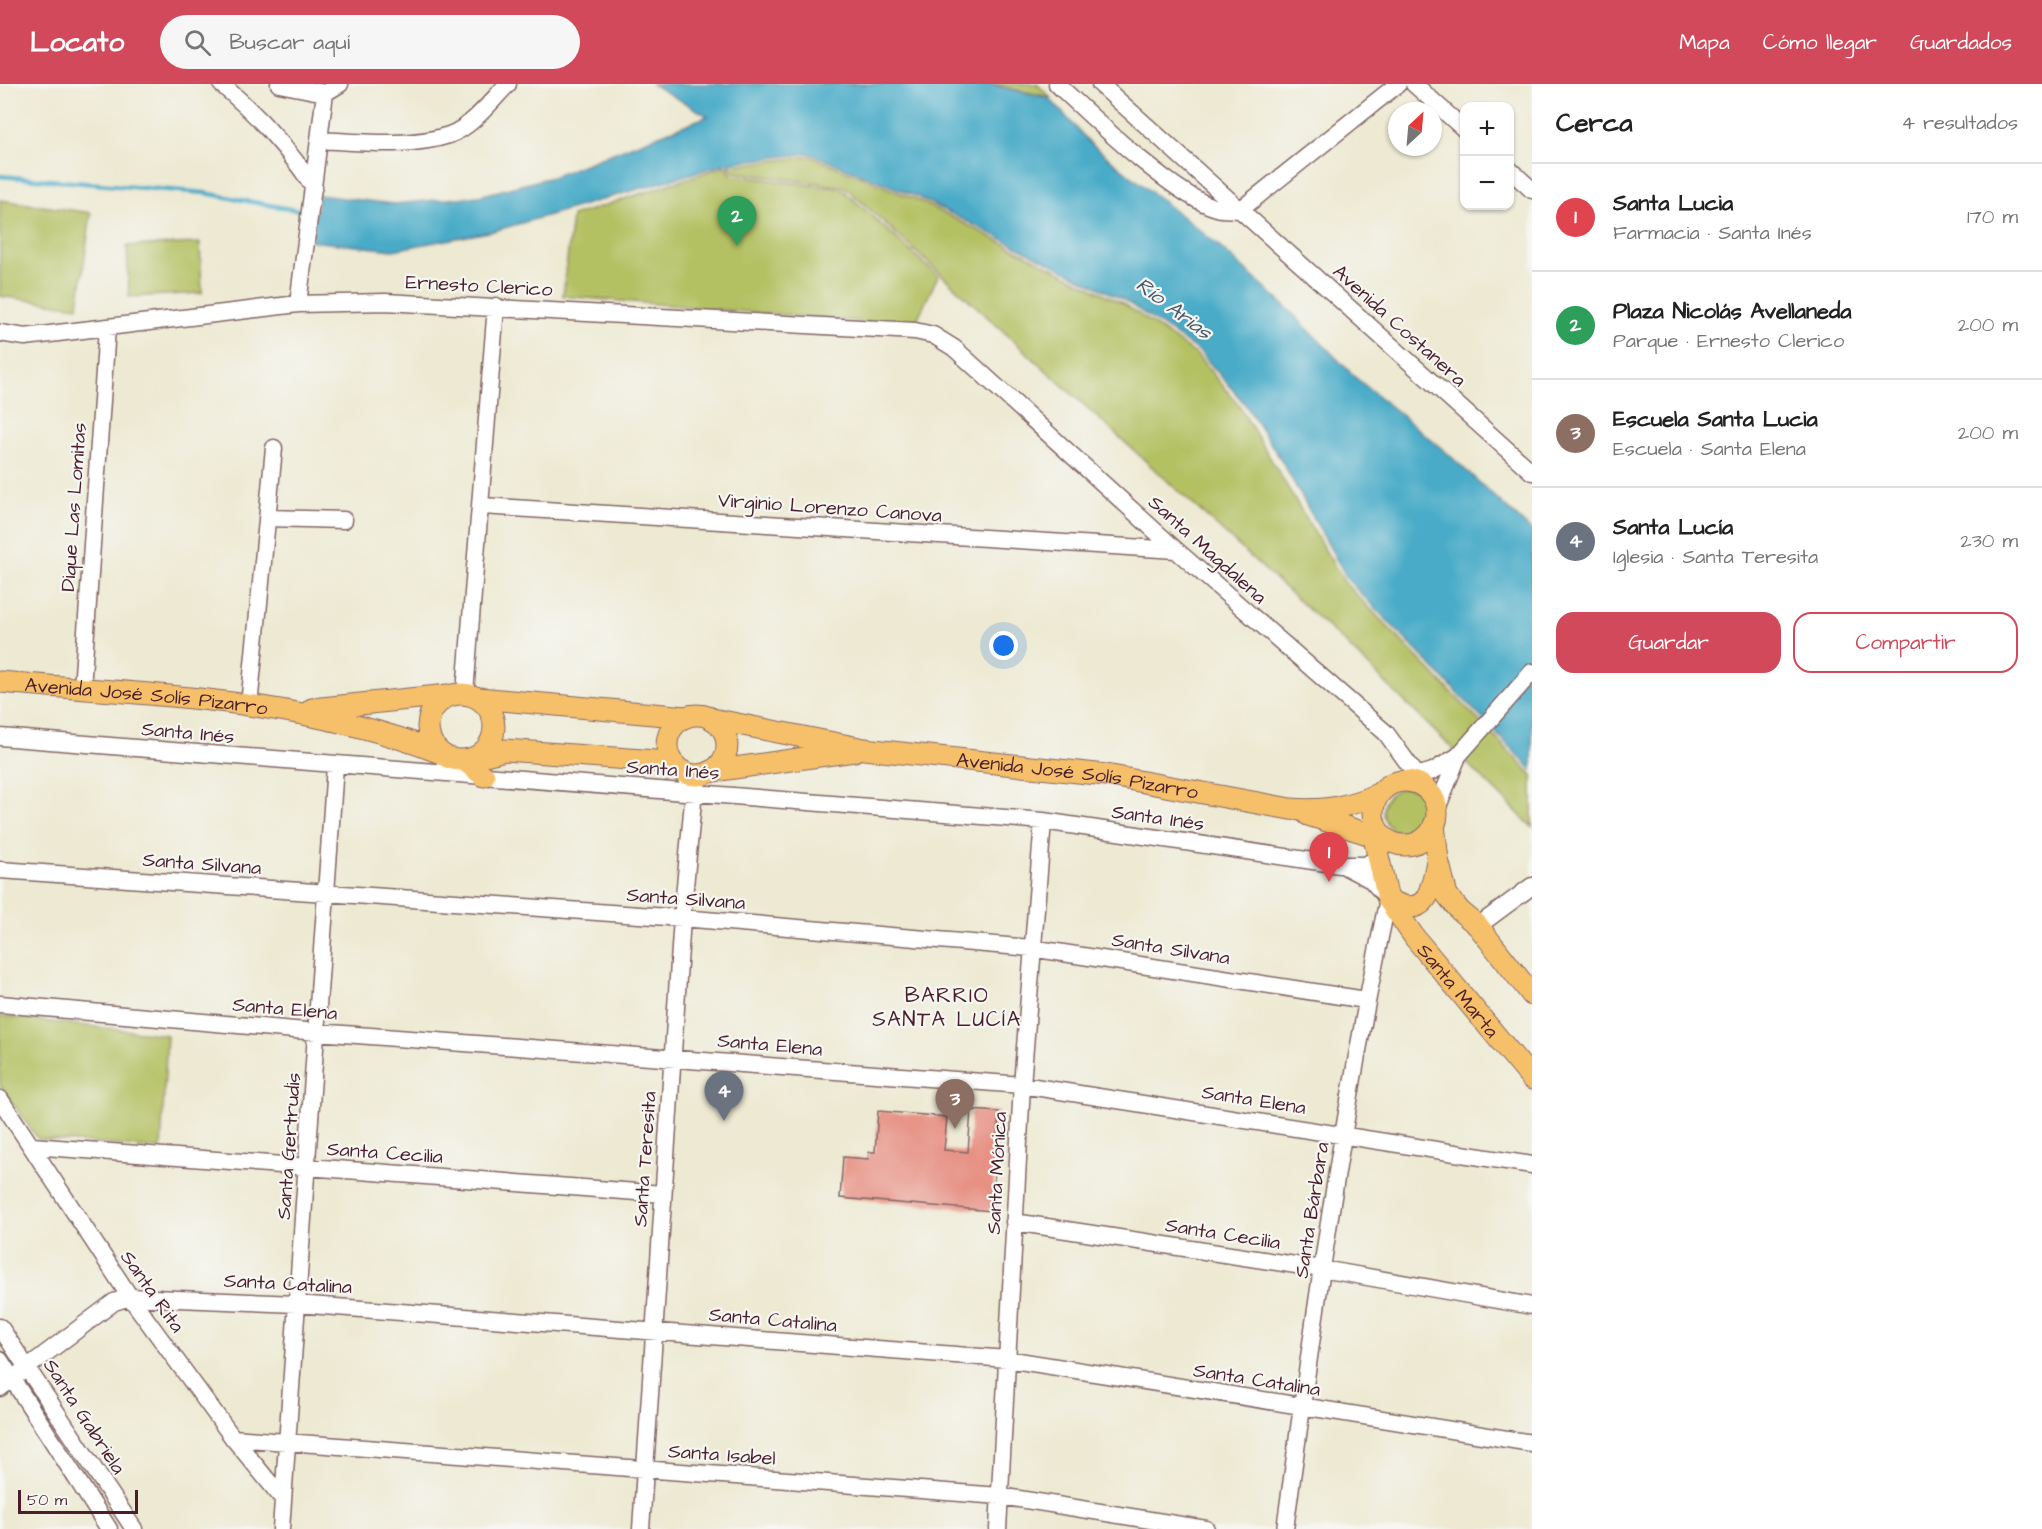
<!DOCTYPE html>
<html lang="es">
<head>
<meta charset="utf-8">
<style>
  :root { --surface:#fff; --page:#f6f6f6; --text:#222; --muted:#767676; --line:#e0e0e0; --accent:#d1495b }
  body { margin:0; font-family:"Architects Daughter",sans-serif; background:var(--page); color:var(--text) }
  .controls { position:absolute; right:18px; top:18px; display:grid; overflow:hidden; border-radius:12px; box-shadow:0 2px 4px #0004 }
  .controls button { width:54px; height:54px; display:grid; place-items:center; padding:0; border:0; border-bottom:2px solid var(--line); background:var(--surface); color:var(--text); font:30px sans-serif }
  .compass { position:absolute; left:1388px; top:18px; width:54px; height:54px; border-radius:50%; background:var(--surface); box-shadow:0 2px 4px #0004; rotate:26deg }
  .scale { position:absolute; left:18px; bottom:15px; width:120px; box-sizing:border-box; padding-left:6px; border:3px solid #4a1f2b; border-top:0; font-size:16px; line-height:21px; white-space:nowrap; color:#4a1f2b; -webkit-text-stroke:4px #f6f6f2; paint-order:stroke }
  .you { position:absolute; left:1004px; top:562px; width:21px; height:21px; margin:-15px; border:4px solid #fff; border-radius:50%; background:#1a73e8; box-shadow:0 0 0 9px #1a73e833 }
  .badge { display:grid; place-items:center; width:39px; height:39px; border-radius:50%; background:var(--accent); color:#fff; font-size:20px; font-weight:700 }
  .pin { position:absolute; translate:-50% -50px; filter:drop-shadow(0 2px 3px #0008) }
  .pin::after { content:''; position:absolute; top:32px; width:21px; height:18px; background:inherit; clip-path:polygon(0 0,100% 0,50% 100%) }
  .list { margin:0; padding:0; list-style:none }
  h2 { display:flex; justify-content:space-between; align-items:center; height:78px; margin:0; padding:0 24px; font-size:26px }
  h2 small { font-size:20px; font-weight:400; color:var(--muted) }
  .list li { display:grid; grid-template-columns:39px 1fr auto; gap:18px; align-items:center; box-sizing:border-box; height:108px; padding:0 24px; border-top:2px solid var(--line) }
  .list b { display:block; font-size:22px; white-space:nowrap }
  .list p { margin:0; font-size:20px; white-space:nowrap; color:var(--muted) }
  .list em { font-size:20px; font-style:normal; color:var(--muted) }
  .actions { display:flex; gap:12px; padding:18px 24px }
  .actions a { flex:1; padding:14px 0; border:2px solid var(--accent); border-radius:18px; text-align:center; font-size:21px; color:var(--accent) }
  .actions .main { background:var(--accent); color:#fff }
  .icon { flex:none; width:33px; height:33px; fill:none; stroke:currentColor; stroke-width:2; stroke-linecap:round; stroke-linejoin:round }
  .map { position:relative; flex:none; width:1532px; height:1445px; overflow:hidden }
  header { display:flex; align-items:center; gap:36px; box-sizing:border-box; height:84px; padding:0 30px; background:var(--accent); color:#fff }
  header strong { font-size:28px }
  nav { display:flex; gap:33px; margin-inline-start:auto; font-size:21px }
  .search { width:420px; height:54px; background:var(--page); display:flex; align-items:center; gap:15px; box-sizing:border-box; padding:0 21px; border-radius:33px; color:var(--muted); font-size:22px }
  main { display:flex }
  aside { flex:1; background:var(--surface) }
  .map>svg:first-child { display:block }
  .green { fill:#b4c163; stroke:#7f7047; stroke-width:1.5 }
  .water { fill:#49abc8; stroke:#4a657a; stroke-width:1.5 }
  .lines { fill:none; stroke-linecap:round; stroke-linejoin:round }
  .stream { stroke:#49abc8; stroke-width:4.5 }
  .building { fill:#e79184 }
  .minor-casing { stroke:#836665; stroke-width:19 }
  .major-casing { stroke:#836665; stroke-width:23 }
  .minor { stroke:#fff; stroke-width:16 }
  .major { stroke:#f6c06b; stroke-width:21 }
  .labels { text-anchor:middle; stroke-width:4.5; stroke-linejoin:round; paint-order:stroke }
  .street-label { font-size:20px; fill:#4a1f2b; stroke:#f6f6f2 }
  .water-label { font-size:21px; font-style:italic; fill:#4a576a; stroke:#f6f6f2 }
  .neighbourhood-label { font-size:21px; letter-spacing:1.5px; fill:#4a1f2b; stroke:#f6f6f2 }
</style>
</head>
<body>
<header>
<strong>Locato</strong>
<div class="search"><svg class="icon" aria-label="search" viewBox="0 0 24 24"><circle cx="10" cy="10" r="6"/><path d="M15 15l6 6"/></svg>Buscar aquí</div>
<nav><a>Mapa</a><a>Cómo llegar</a><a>Guardados</a></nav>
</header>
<main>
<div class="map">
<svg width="1532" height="1445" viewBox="0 0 1532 1445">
  <rect width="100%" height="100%" fill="#f6f6f2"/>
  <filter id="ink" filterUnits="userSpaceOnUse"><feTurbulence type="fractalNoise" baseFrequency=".0167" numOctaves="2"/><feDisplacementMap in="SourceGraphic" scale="12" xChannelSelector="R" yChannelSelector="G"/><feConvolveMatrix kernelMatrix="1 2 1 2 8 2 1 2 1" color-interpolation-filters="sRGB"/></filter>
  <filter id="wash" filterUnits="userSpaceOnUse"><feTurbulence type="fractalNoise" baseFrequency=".008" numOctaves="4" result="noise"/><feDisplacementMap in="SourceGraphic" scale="24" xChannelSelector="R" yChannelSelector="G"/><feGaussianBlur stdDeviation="1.35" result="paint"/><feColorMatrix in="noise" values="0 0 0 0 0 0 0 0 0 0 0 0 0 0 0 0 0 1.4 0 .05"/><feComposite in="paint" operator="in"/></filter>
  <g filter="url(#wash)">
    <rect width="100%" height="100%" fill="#ede9d2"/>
    <!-- green -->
    <path class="green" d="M 990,0 L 1037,0 L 1050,13 Z
      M 810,72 L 920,117 L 1124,220 L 1197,271 L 1238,320 L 1344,498 L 1532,691 L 1532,743 L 1343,557 L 845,103 L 733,88 L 728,82 Z
      M 725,82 L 732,91 L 842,105 L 938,192 L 914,242 L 563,212 L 572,132 Z
      M 0,116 L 91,129 L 78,223 L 0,212 Z
      M 200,159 L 202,209 L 129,213 L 127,162 Z
      M1383 727a23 23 0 1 1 46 0a23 23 0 1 1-46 0Z
      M 0,932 L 167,951 L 161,1065 L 38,1055 L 0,1001 Z"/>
    <!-- water -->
    <path class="water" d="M 652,0 L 988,0 L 1049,14 L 1091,60 L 1213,157 L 1285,222 L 1356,294 L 1446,368 L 1532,447 L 1532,686 L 1348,496 L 1280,374 L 1244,319 L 1200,268 L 1124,216 L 918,113 L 809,69 L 728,79 L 494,147 L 393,166 L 311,157 L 319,111 L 394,120 L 479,112 L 552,93 L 708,32 Z"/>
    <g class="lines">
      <!-- stream -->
      <path class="stream" d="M 0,92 L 205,109 L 307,128"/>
    </g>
    <g id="blocks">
      <!-- building -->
      <path class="building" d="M 971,1026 L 999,1028 L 992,1127 L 840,1114 L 843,1073 L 868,1075 L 869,1068 L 875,1068 L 878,1027 L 947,1033 L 944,1066 L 968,1068 Z"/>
    </g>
  </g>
  <g filter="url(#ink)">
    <use href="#blocks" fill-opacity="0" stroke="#836665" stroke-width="1.5"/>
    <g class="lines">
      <!-- minor casing -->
      <g class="minor-casing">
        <path id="minor" d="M 221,0 C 258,31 287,63 314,103
          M 279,0 L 325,9 L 340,0
          M 1057,0 C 1090,31 1176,114 1217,124 C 1224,126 1233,125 1240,126
          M 1100,0 L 1532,388
          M 1414,0 L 1464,45
          M 319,56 C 358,58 411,64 449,51 C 472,43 491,17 508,0
          M 1510,86 L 1532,106
          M 1240,126 L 1398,0
          M 298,220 L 325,9
          M 0,249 L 25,253 L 298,220 L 385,218 L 915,247 L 933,251 L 954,264 L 1176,466 L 1386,649 L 1426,704
          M 482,422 L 1176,466
          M 267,434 L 344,436
          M 82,605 L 107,244
          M 465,609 L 496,222
          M 249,622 L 274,364
          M 0,653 L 1043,737 L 1340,781 L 1366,781 L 1379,772
          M 681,687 L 694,707
          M 1400,697 L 1433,687 L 1458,672
          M 1437,725 L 1458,672 L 1532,588
          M 0,786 L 682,834 L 1031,864 L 1366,916
          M 1478,842 L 1532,802
          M 0,920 L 317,948 L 1022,1001 L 1532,1081
          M 0,1015 L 130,1213 L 233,1354 L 283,1415
          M 32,1062 L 663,1110
          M 1014,1138 L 1322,1185 L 1532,1222
          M 0,1243 L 134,1445
          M 0,1276 L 109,1445
          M 0,1304 L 114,1218 L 130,1213 L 297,1220 L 1007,1275 L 1532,1359
          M 233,1354 L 1000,1412 L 1206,1445
          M 281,1445 L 335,682
          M 641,1445 L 682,834 L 694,707 L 701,691
          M 998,1445 L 1022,1001 L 1043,737
          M 1285,1445 C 1314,1234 1343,1023 1388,815 L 1371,796 L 1346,783"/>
      </g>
      <!-- major casing -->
      <g class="major-casing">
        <g id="major">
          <path id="s1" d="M 0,598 C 147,611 300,614 438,668"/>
          <circle cx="461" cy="643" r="33"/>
          <path d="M 479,614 L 686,633"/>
          <path d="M 312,625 L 448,611"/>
          <circle cx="697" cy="661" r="30"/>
          <path id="s2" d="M 712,635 L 864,665 L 1106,691 L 1290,725 C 1323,728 1348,723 1378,710"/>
          <path d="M 477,673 L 505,666 L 656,677 L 675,681"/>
          <path d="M 464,676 L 484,692"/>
          <path d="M 713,687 L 854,667"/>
          <circle cx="1405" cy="729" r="32"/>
          <path d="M 1308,731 L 1387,756"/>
          <path id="s3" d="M 1374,738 L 1374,754 L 1388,815 L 1415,854 L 1532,995"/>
          <path d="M 1434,741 L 1438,776 L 1447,811 L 1460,827 L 1478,842 L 1532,911"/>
          <path d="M 1388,815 C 1426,837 1431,809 1437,777"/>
        </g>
      </g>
      <!-- minor -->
      <use href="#minor" class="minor"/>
      <!-- major -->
      <use href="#major" class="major"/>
    </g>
  </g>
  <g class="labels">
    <!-- street labels -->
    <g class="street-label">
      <text transform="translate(479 201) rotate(3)" y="7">Ernesto Clerico</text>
      <text transform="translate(1400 241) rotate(42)" y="7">Avenida Costanera</text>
      <text transform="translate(73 423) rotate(-86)" y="7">Dique Las Lomitas</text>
      <text transform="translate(830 423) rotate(4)" y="7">Virginio Lorenzo Canova</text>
      <text transform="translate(1208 465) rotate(42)" y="7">Santa Magdalena</text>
      <text dy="7" stroke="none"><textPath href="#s1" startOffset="147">Avenida José Solís Pizarro</textPath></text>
      <text transform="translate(188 648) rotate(5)" y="7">Santa Inés</text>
      <text transform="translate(673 685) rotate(4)" y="7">Santa Inés</text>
      <text dy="7" stroke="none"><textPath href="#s2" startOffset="370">Avenida José Solís Pizarro</textPath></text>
      <text transform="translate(1158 733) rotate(8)" y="7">Santa Inés</text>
      <text transform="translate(202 779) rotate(4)" y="7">Santa Silvana</text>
      <text transform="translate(686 814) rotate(4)" y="7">Santa Silvana</text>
      <text transform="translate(1171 864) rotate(9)" y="7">Santa Silvana</text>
      <text dy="7" stroke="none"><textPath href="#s3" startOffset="194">Santa Marta</textPath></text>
      <text transform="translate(285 924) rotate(5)" y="7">Santa Elena</text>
      <text transform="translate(770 960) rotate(5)" y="7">Santa Elena</text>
      <text transform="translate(1254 1015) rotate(9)" y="7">Santa Elena</text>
      <text transform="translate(288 1062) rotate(-86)" y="7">Santa Gertrudis</text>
      <text transform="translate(385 1068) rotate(4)" y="7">Santa Cecilia</text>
      <text transform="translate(644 1075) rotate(-86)" y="7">Santa Teresita</text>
      <text transform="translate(996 1089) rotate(-87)" y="7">Santa Mónica</text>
      <text transform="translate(1311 1126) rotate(-81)" y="7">Santa Bárbara</text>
      <text transform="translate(1223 1149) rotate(9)" y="7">Santa Cecilia</text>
      <text transform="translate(288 1199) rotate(3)" y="7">Santa Catalina</text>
      <text transform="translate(153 1207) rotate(55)" y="7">Santa Rita</text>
      <text transform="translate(773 1235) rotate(5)" y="7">Santa Catalina</text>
      <text transform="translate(1257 1295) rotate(9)" y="7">Santa Catalina</text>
      <text transform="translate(85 1332) rotate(57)" y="7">Santa Gabriela</text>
      <text transform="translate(722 1370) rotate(4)" y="7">Santa Isabel</text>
    </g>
    <!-- water labels -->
    <g class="water-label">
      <text transform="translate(1174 224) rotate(37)" y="7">Río Arias</text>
    </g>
    <!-- neighbourhood labels -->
    <g class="neighbourhood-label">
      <text x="947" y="918">BARRIO<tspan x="947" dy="24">SANTA LUCÍA</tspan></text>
    </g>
  </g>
</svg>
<div class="controls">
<button>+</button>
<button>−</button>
</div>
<svg class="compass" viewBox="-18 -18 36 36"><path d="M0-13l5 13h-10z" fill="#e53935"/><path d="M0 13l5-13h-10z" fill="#767676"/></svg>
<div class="scale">50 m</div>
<div class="you"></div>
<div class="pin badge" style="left:1329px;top:798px;background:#e0444e">1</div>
<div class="pin badge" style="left:737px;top:162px;background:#2e9e5b">2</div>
<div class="pin badge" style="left:955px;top:1045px;background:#8d6e63">3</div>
<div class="pin badge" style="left:724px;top:1037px;background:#6b7280">4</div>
</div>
<aside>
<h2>Cerca<small>4 resultados</small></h2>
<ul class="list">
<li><span class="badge" style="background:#e0444e">1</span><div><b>Santa Lucia</b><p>Farmacia · Santa Inés</p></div><em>170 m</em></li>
<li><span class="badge" style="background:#2e9e5b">2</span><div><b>Plaza Nicolás Avellaneda</b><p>Parque · Ernesto Clerico</p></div><em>200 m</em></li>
<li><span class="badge" style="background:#8d6e63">3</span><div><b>Escuela Santa Lucia</b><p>Escuela · Santa Elena</p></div><em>200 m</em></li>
<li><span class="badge" style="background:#6b7280">4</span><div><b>Santa Lucía</b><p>Iglesia · Santa Teresita</p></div><em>230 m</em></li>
</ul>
<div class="actions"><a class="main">Guardar</a><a>Compartir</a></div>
</aside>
</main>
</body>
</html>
